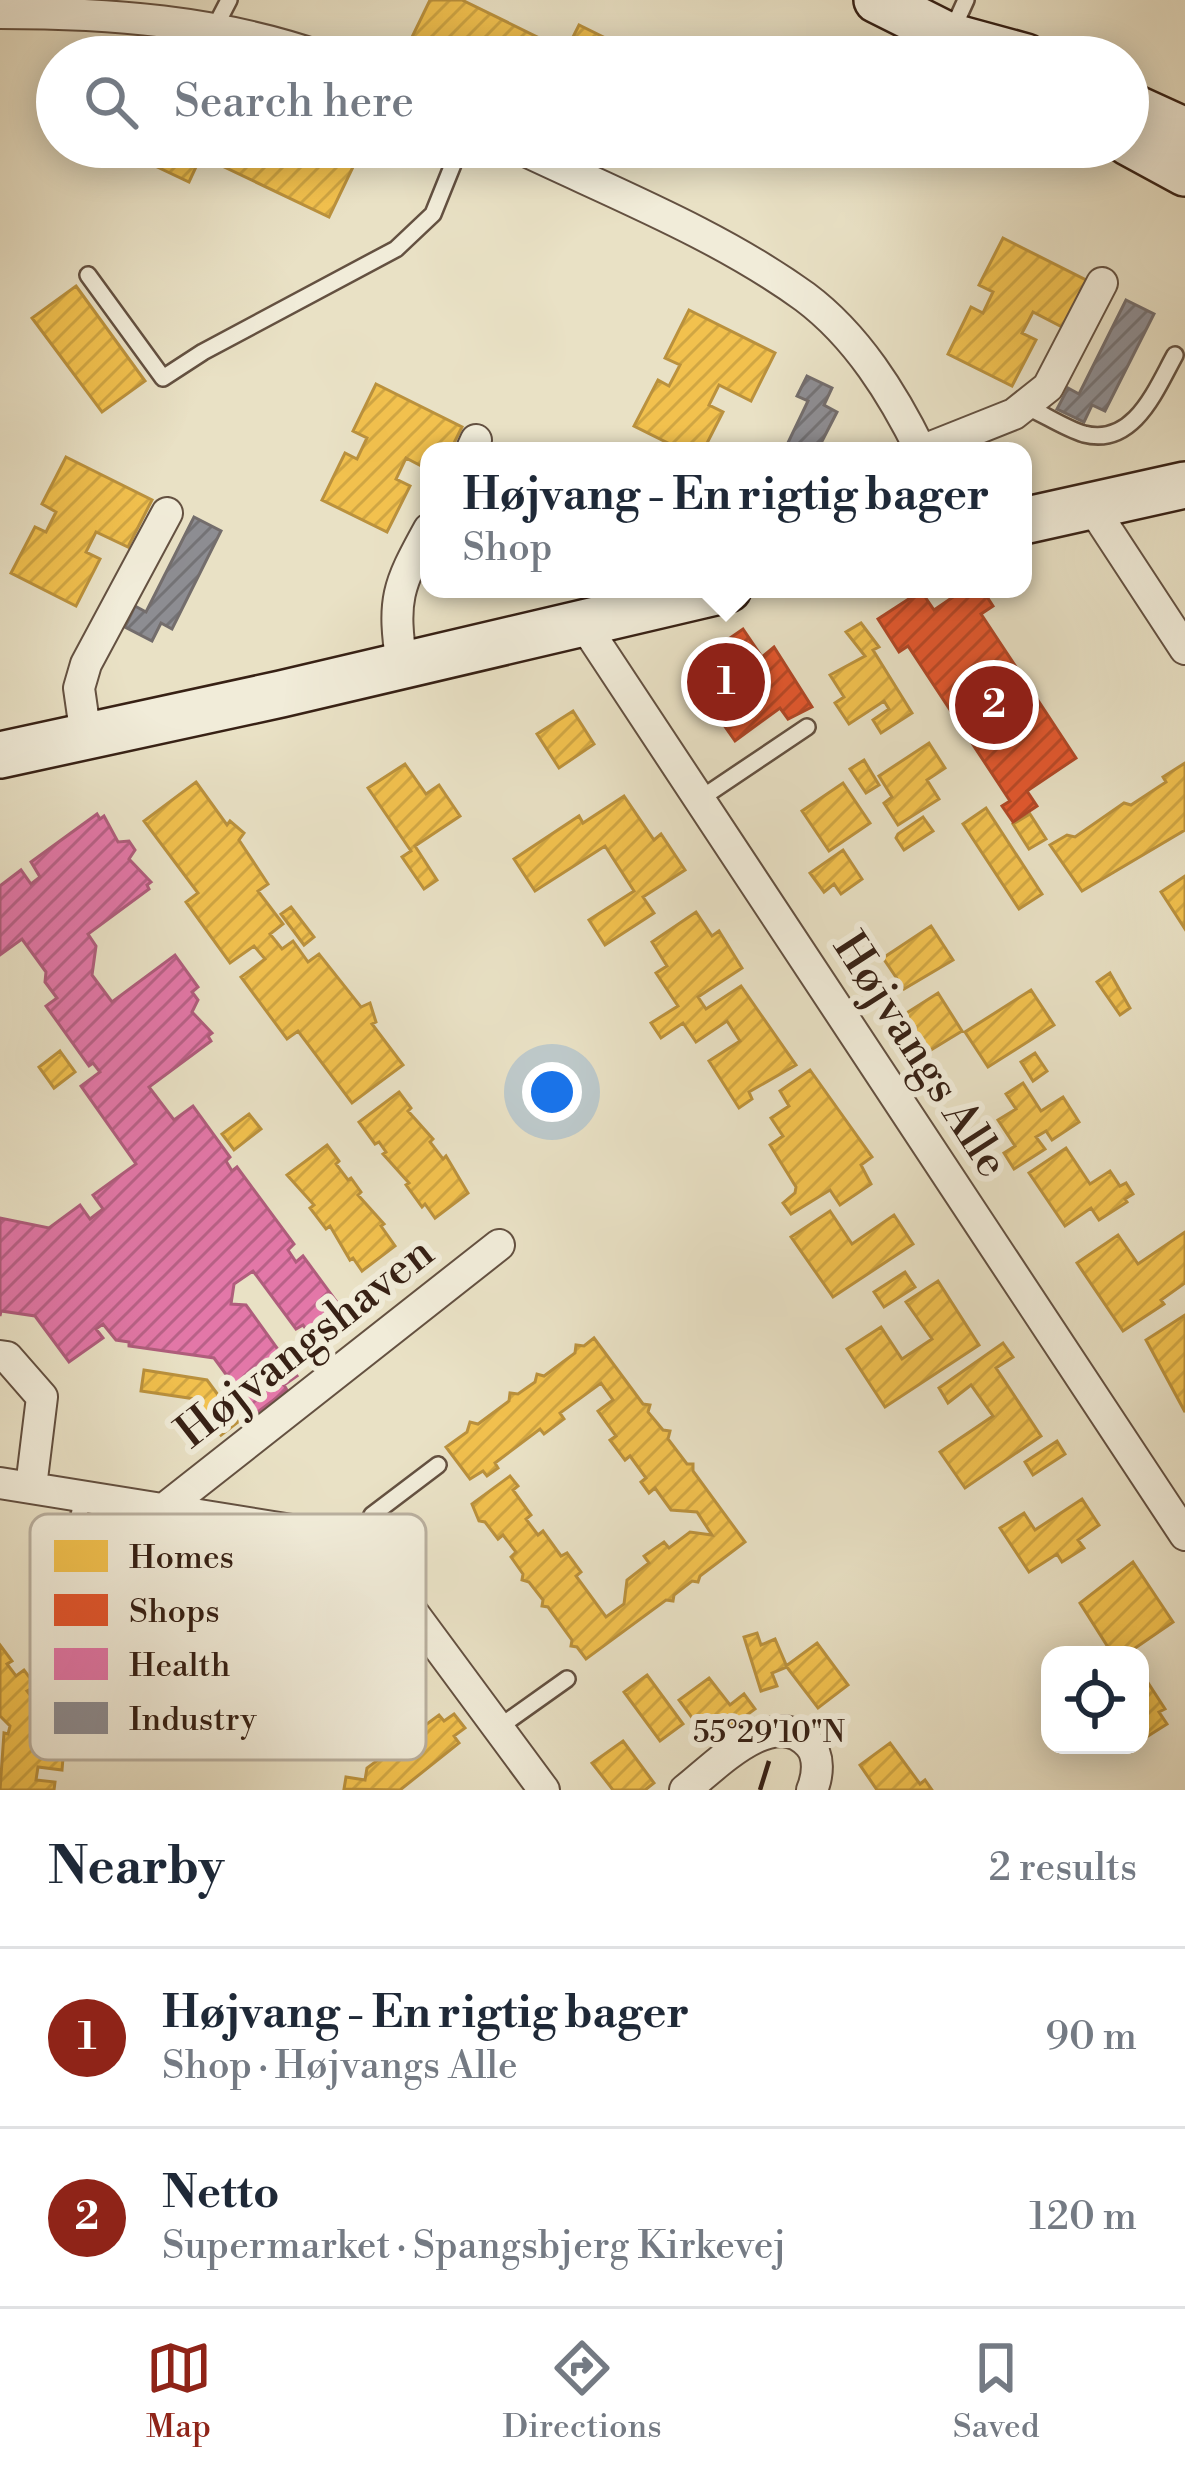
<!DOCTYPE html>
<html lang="en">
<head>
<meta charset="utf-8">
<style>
  :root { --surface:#fff; --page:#f6f6f7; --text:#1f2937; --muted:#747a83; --line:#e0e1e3; --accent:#8f2418 }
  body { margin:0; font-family:"Libre Bodoni",serif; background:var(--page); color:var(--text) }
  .controls { position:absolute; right:36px; bottom:36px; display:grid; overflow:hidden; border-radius:24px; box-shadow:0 6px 30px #0003 }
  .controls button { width:108px; height:108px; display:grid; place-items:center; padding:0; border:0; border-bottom:3px solid var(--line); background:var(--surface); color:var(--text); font:60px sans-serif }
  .you { position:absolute; left:552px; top:1092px; width:42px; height:42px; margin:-30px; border:9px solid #fff; border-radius:50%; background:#1a73e8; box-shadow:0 0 0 18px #1a73e833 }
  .badge { display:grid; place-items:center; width:78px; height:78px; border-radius:50%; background:var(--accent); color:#fff; font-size:39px; font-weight:700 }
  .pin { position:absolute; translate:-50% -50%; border:6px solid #fff; box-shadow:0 3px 12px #0006 }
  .popup { position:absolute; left:420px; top:442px; width:612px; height:156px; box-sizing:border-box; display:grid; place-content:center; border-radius:24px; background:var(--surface); filter:drop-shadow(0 3px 9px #0005); font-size:39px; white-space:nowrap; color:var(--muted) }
  .popup b { font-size:45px; color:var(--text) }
  .popup::after { content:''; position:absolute; left:50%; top:100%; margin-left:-24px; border:24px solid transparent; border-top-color:var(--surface) }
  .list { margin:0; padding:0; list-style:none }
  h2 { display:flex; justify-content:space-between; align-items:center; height:156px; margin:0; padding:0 48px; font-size:51px }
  h2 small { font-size:39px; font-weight:400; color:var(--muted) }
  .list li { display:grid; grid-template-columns:78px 1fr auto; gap:36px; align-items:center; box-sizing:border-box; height:180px; padding:0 48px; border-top:3px solid var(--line) }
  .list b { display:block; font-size:45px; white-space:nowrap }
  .list p { margin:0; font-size:39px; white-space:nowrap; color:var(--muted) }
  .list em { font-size:39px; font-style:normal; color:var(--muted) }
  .icon { flex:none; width:66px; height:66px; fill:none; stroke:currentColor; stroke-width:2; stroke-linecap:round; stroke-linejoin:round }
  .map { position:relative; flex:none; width:1185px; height:1790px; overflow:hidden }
  .search { position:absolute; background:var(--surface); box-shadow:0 6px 30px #0003; left:36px; right:36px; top:36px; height:132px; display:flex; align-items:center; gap:30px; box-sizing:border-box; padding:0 42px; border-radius:66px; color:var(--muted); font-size:45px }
  .sheet { height:516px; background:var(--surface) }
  nav { display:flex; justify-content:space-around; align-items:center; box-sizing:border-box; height:168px; border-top:3px solid var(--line); background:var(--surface); font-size:33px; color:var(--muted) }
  nav a { display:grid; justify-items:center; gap:6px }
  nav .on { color:var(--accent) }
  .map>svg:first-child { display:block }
  .homes { fill:url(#homes-hatch); stroke:#ba913d; stroke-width:3 }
  .shops { fill:url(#shops-hatch); stroke:#b04726; stroke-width:3 }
  .health { fill:url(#health-hatch); stroke:#af5d7c; stroke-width:3 }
  .industry { fill:url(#industry-hatch); stroke:#736d6c; stroke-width:3 }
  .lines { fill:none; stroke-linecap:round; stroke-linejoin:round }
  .lane-casing { stroke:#645141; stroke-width:20 }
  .street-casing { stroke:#645141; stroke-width:34 }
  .secondary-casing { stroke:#372115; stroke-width:50 }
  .lane { stroke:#f1ecd9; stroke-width:15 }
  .street { stroke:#f1ecd9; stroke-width:30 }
  .secondary { stroke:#f1ecd9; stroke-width:45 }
  .ticks { fill:none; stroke:#372115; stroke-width:4.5 }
  .labels { text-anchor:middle; stroke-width:12; stroke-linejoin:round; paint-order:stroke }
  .street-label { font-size:45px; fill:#372115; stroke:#f1ecd9 }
  .key { fill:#f1ecd9; stroke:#b9af9e; stroke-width:3 }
  .key-label { font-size:33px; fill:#372115 }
  .ticks-label { font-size:30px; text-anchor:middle; fill:#372115; stroke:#f1ecd9; stroke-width:12; stroke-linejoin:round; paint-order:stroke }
</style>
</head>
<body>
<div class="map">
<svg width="1185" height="1790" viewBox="0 0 1185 1790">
  <defs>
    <pattern id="homes-hatch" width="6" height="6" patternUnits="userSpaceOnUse" patternTransform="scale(3)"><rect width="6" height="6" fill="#f2c14e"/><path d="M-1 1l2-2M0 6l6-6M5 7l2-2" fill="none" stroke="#d0a643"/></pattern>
    <pattern id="shops-hatch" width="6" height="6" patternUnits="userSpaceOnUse" patternTransform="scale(3)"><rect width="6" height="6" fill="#e4572e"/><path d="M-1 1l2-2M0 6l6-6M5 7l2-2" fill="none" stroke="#ba4826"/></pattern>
    <pattern id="health-hatch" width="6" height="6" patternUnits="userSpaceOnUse" patternTransform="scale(3)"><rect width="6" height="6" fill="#e377a8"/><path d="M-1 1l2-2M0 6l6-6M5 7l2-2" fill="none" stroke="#b96188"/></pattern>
    <pattern id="industry-hatch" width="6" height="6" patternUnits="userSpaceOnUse" patternTransform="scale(3)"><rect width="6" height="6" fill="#8d8d92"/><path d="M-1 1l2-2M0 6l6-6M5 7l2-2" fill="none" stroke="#747376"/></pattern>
  </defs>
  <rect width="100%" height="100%" fill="#e9e1c5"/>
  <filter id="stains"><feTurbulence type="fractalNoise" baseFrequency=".00167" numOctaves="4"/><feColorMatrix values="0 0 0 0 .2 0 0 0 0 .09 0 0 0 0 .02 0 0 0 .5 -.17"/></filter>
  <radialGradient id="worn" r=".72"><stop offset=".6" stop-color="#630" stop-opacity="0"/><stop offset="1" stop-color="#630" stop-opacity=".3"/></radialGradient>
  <!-- homes -->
  <path class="homes" d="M 430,0 L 462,0 L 566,51 L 579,25 L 644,57 L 453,57 L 412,37 Z
    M 115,147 L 311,147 L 353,167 L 329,217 L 201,156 L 189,182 Z
    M 1003,238 L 1088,281 L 1064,328 L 1033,312 L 1022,333 L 1036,340 L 1012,386 L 948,354 L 971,307 L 983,313 L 993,292 L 979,285 Z
    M 76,286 L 145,381 L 102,412 L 32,318 Z
    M 689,310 L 775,353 L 751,401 L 719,385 L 709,405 L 723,412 L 703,451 L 684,451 L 634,426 L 658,380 L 669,386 L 680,365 L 665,358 Z
    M 376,384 L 462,427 L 450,451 L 429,451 L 429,470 L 406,458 L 396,479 L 410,486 L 387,532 L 322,500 L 345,453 L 357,459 L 367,438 L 353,431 Z
    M 66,457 L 152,500 L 128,547 L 96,532 L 86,552 L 100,559 L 76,606 L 11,573 L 35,527 L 46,532 L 56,512 L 42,504 Z
    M 861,623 L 879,647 L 873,650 L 912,713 L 881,733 L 873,720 L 889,709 L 884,701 L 849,724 L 835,703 L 844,697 L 830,675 L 865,656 L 846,632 Z
    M 573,711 L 594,744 L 559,768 L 537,734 Z
    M 929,743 L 945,768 L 927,780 L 939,799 L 898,825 L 884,803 L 892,797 L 879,776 Z
    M 864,760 L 879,785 L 866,793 L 850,769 Z
    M 1185,763 L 1185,830 L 1082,891 L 1050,845 L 1067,835 L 1075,837 L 1124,803 L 1131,805 L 1166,782 L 1163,777 Z
    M 405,764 L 426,794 L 439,785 L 460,816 L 415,846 L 437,880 L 424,889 L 402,857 L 411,851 L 368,788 Z
    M 196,782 L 227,825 L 230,821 L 244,833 L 239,840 L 268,884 L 258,891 L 283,924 L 270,934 L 282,949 L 293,941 L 308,962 L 319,954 L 361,1007 L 370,1003 L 376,1022 L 372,1024 L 403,1065 L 352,1103 L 298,1031 L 287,1039 L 241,977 L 265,959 L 254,946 L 230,963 L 186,902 L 198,893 L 144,821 Z
    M 843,783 L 870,823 L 829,851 L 802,811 Z
    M 624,796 L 654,840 L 661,834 L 685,870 L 643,897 L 654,913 L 605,945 L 589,920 L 634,891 L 605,846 L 535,891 L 514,859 L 579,816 L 583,823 Z
    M 986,808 L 1042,894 L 1019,909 L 963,824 Z
    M 1030,814 L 1046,839 L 1029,849 L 1013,824 Z
    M 923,817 L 933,831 L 904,850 L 896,838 L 898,834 Z
    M 843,850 L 862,879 L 841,894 L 834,884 L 824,892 L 810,873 Z
    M 1185,876 L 1185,929 L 1161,892 Z
    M 291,907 L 314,937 L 304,945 L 281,914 Z
    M 696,912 L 712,936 L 719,931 L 742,968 L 698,997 L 706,1009 L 741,986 L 796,1065 L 749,1092 L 752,1099 L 739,1108 L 709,1061 L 740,1041 L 727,1021 L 696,1042 L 683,1023 L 661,1038 L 651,1023 L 678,1006 L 656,973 L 667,966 L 652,942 Z
    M 931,926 L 953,960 L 904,989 L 883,958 Z
    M 1110,973 L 1130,1008 L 1120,1015 L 1097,982 Z
    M 1031,990 L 1054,1025 L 988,1067 L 965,1032 Z
    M 938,993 L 962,1031 L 926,1053 L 902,1016 Z
    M 60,1051 L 75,1072 L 54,1088 L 39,1067 Z
    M 1035,1053 L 1047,1071 L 1033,1081 L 1021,1062 Z
    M 810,1070 L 872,1157 L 861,1165 L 871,1184 L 840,1205 L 830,1190 L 791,1214 L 783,1203 L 795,1193 L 796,1187 L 770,1145 L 783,1136 L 771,1118 L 789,1106 L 780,1091 Z
    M 1023,1083 L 1041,1111 L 1063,1097 L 1079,1122 L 1052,1140 L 1046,1131 L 1036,1137 L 1045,1149 L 1014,1169 L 1004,1153 L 1015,1146 L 998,1120 L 1016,1109 L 1006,1094 Z
    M 399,1092 L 411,1108 L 408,1111 L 433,1139 L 430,1142 L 443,1159 L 446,1156 L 468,1193 L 435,1218 L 425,1204 L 422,1207 L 406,1185 L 409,1183 L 383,1154 L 386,1152 L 379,1142 L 375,1144 L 359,1122 Z
    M 249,1114 L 261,1129 L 234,1150 L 222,1134 Z
    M 327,1145 L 339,1161 L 336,1164 L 348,1180 L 351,1178 L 361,1192 L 358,1195 L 384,1224 L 381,1226 L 395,1246 L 362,1271 L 353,1258 L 350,1260 L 330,1226 L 326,1229 L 310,1208 L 314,1205 L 287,1175 Z
    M 1066,1148 L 1090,1184 L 1110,1171 L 1120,1186 L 1126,1183 L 1133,1194 L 1125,1199 L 1127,1202 L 1099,1220 L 1091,1208 L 1065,1226 L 1029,1173 Z
    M 830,1211 L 852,1244 L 894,1215 L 913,1244 L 833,1297 L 791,1237 Z
    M 1185,1232 L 1185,1283 L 1161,1300 L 1164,1304 L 1123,1331 L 1077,1263 L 1118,1235 L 1138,1264 Z
    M 905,1272 L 915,1287 L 884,1307 L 874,1292 Z
    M 938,1281 L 979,1345 L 885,1407 L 847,1349 L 881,1327 L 902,1359 L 932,1339 L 906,1302 Z
    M 1185,1315 L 1185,1412 L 1146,1340 Z
    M 594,1338 L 643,1404 L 650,1405 L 648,1412 L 663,1430 L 670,1431 L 668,1439 L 687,1464 L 693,1464 L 693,1471 L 745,1542 L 700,1576 L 698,1582 L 692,1581 L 674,1595 L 673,1601 L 666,1600 L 586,1659 L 577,1647 L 571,1646 L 572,1640 L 548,1607 L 542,1606 L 543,1600 L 529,1582 L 522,1580 L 523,1574 L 511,1557 L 516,1552 L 503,1535 L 498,1539 L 485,1522 L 479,1521 L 472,1504 L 510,1476 L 518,1486 L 513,1490 L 531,1515 L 526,1519 L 538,1535 L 543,1531 L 561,1556 L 567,1553 L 581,1572 L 576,1576 L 606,1617 L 624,1604 L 627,1580 L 649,1563 L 644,1556 L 664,1542 L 669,1548 L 690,1532 L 712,1535 L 697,1512 L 671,1510 L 655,1488 L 649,1493 L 641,1482 L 646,1478 L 630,1456 L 625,1460 L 610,1440 L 616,1436 L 598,1411 L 613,1400 L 601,1383 L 560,1413 L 564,1419 L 544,1434 L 540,1429 L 495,1463 L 498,1468 L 487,1476 L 483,1471 L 470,1479 L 446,1447 L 467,1432 L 470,1422 L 478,1424 L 509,1401 L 510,1393 L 518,1394 L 535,1382 L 537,1374 L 544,1376 L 575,1353 L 576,1345 L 584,1346 Z
    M 1003,1343 L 1013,1357 L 996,1368 L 1041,1436 L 965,1488 L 940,1452 L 993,1416 L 971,1385 L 948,1403 L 939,1388 Z
    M 144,1370 L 207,1380 L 238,1422 L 221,1435 L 195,1399 L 141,1391 Z
    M 1057,1441 L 1065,1454 L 1033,1475 L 1025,1462 Z
    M 1082,1499 L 1099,1525 L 1078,1540 L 1084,1548 L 1062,1562 L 1057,1554 L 1029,1572 L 1000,1528 L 1024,1513 L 1035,1530 Z
    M 1133,1562 L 1173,1622 L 1125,1655 L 1113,1655 L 1080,1603 Z
    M 87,1575 L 112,1579 L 109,1598 L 84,1593 Z
    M 184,1591 L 213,1595 L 209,1618 L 181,1615 Z
    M 362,1602 L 368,1610 L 379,1602 L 388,1615 L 377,1623 L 383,1631 L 306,1687 L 294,1685 L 291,1704 L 278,1702 L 281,1683 L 269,1681 L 265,1704 L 246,1698 L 248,1689 L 253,1690 L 255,1679 L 245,1677 L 242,1696 L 228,1694 L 231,1675 L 180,1667 L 177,1691 L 163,1689 L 167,1665 L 160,1664 L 157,1684 L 144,1682 L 147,1663 L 113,1658 L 97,1670 L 69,1633 L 106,1605 L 120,1623 L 163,1630 L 163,1624 L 208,1631 L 207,1636 L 212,1637 L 290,1645 L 289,1649 L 296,1650 L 345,1609 L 348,1613 Z
    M 757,1633 L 761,1645 L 775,1639 L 787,1667 L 772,1673 L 777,1686 L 761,1691 L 744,1637 Z
    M 817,1643 L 848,1685 L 818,1708 L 786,1666 Z
    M 0,1645 L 12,1661 L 7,1664 L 16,1676 L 24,1670 L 36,1686 L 27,1691 L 46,1716 L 44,1729 L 63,1732 L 61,1744 L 42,1741 L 41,1748 L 60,1751 L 59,1757 L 63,1758 L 62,1770 L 38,1767 L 36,1780 L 55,1782 L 54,1790 L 0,1790 L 4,1733 L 8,1734 L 10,1726 L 0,1716 Z
    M 647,1675 L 683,1724 L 660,1741 L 624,1692 Z
    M 1143,1675 L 1165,1709 L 1159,1712 L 1167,1724 L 1145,1738 L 1140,1729 Z
    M 709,1678 L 730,1705 L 744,1694 L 755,1709 L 710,1742 L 679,1700 Z
    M 454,1714 L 465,1728 L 454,1736 L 459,1743 L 400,1790 L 344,1789 L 346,1777 L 365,1780 L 367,1768 L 439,1715 L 444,1721 Z
    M 337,1717 L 351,1735 L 319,1759 L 306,1741 Z
    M 623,1741 L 654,1783 L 645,1790 L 613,1790 L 592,1763 Z
    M 890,1743 L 920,1784 L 925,1780 L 932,1790 L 877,1790 L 860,1765 Z"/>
  <!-- shops -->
  <path class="shops" d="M 965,589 L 968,594 L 982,589 L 993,606 L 981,614 L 1076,758 L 1027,791 L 1037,806 L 1013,822 L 1002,806 L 1010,801 L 908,646 L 899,652 L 878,619 L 921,591 L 934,610 Z
    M 743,629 L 762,657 L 774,647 L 812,707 L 788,719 L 780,708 L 735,741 L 698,688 L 708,682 L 701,664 L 719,651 L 717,647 Z"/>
  <!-- health -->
  <path class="health" d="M 97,814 L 100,819 L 104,816 L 118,842 L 129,841 L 135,850 L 129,859 L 151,882 L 147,885 L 149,889 L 88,934 L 96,946 L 92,975 L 112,1002 L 175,955 L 198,987 L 192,992 L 198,1000 L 192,1012 L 212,1033 L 208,1036 L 211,1041 L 149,1087 L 174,1120 L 193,1106 L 230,1157 L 226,1161 L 232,1171 L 237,1167 L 294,1244 L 288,1250 L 296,1262 L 303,1256 L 350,1320 L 318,1345 L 303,1325 L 296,1329 L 253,1271 L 234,1284 L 231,1304 L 246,1305 L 297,1376 L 284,1385 L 287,1390 L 255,1414 L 214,1358 L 129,1346 L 129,1342 L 116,1340 L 103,1324 L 96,1329 L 103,1338 L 69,1362 L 35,1316 L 1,1311 L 0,1316 L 0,1218 L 49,1228 L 80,1205 L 90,1219 L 103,1209 L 93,1195 L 136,1164 L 81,1086 L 100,1072 L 93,1063 L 89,1066 L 46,1006 L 57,998 L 45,982 L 46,972 L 22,939 L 0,955 L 0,886 L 21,870 L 31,884 L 40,877 L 31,862 Z"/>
  <!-- industry -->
  <path class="industry" d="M 1126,300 L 1154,314 L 1105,411 L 1092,405 L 1084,422 L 1057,409 L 1068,388 L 1079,394 Z
    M 807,376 L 832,388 L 824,405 L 837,412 L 818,449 L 822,451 L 784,451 L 808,401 L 797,396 Z
    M 194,517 L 221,531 L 172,629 L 161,623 L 152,641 L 125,627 L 135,606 L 146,612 Z"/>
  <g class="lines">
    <!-- lane casing -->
    <g class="lane-casing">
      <path id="lane" d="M 214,29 L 229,0
        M 951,33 L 966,0
        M 88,275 L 163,378 L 203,352 L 396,249 L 433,214 L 460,147
        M 1025,406 C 1044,414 1064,428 1084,434 C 1134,447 1156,389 1175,355
        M 700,799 L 807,727
        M 360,1541 L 372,1515 L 438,1465
        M 69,1568 L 83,1495
        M 175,1586 L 190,1512
        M 498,1728 L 567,1679"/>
    </g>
    <!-- street casing -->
    <g class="street-casing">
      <path id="street" d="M 0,13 C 109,13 218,21 321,57
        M 517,147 C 613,193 718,234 805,297 C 857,336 893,394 921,451
        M 471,451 L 476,440
        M 921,451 L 1014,414 L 1048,387 L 1102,283
        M 1092,507 L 1185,649
        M 583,623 L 1185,1535
        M 402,666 C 392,599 397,587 429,529
        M 86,737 L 79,688 L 86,664 L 167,513
        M 0,1356 L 7,1357 L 42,1397 L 31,1487
        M 0,1483 L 360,1541 L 544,1790
        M 165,1508 L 499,1245
        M 685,1790 C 714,1768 772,1704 809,1744 C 820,1756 818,1776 812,1790"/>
    </g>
    <!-- secondary casing -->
    <g class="secondary-casing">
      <path id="secondary" d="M 877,0 L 949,36 L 976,57
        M 949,36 L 1026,57
        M 1128,105 L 1185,131
        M 1128,142 L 1185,173
        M 1023,521 L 1185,485
        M 0,755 L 281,694 L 728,589"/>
    </g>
    <!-- lane -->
    <use href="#lane" class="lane"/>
    <!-- street -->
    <use href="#street" class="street"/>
    <!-- secondary -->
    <use href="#secondary" class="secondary"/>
  </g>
  <!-- ticks -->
  <path class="ticks" d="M 760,1790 L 769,1761"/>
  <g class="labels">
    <!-- street labels -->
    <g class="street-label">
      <text transform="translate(922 1054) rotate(57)" y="16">Højvangs Alle</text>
      <text transform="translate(304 1341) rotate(-38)" y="16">Højvangshaven</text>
    </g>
  </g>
  <!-- legend -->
  <rect x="30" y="1514" width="396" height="246" rx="18" class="key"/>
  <rect x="54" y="1540" width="54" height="32" fill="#f2c14e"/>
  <rect x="54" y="1594" width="54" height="32" fill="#e4572e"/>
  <rect x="54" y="1648" width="54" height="32" fill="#e377a8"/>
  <rect x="54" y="1702" width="54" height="32" fill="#8d8d92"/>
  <g class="key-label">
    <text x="129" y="1568">Homes</text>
    <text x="129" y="1622">Shops</text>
    <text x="129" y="1676">Health</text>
    <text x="129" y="1730">Industry</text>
  </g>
  <g class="ticks-label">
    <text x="769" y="1742">55°29'10"N</text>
  </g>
  <rect width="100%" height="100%" filter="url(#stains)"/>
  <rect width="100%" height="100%" fill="url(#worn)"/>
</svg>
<div class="controls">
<button><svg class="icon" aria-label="locate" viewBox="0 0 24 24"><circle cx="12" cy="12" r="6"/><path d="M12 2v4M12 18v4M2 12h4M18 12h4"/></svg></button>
</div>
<div class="you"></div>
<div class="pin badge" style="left:726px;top:682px">1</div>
<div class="popup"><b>Højvang - En rigtig bager</b>Shop</div>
<div class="pin badge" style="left:994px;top:705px">2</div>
<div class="search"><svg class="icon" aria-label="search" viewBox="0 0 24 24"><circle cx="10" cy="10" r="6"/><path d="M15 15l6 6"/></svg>Search here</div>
</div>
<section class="sheet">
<h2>Nearby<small>2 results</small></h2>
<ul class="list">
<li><span class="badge">1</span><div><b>Højvang - En rigtig bager</b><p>Shop · Højvangs Alle</p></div><em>90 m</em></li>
<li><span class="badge">2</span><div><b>Netto</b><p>Supermarket · Spangsbjerg Kirkevej</p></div><em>120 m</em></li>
</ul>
</section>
<nav>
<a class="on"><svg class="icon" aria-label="map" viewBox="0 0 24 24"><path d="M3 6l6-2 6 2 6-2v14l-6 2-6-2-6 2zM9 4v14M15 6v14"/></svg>Map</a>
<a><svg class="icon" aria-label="directions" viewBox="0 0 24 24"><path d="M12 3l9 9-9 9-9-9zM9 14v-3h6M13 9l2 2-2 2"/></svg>Directions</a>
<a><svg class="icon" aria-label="saved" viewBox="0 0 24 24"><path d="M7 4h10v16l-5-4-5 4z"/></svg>Saved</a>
</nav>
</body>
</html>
